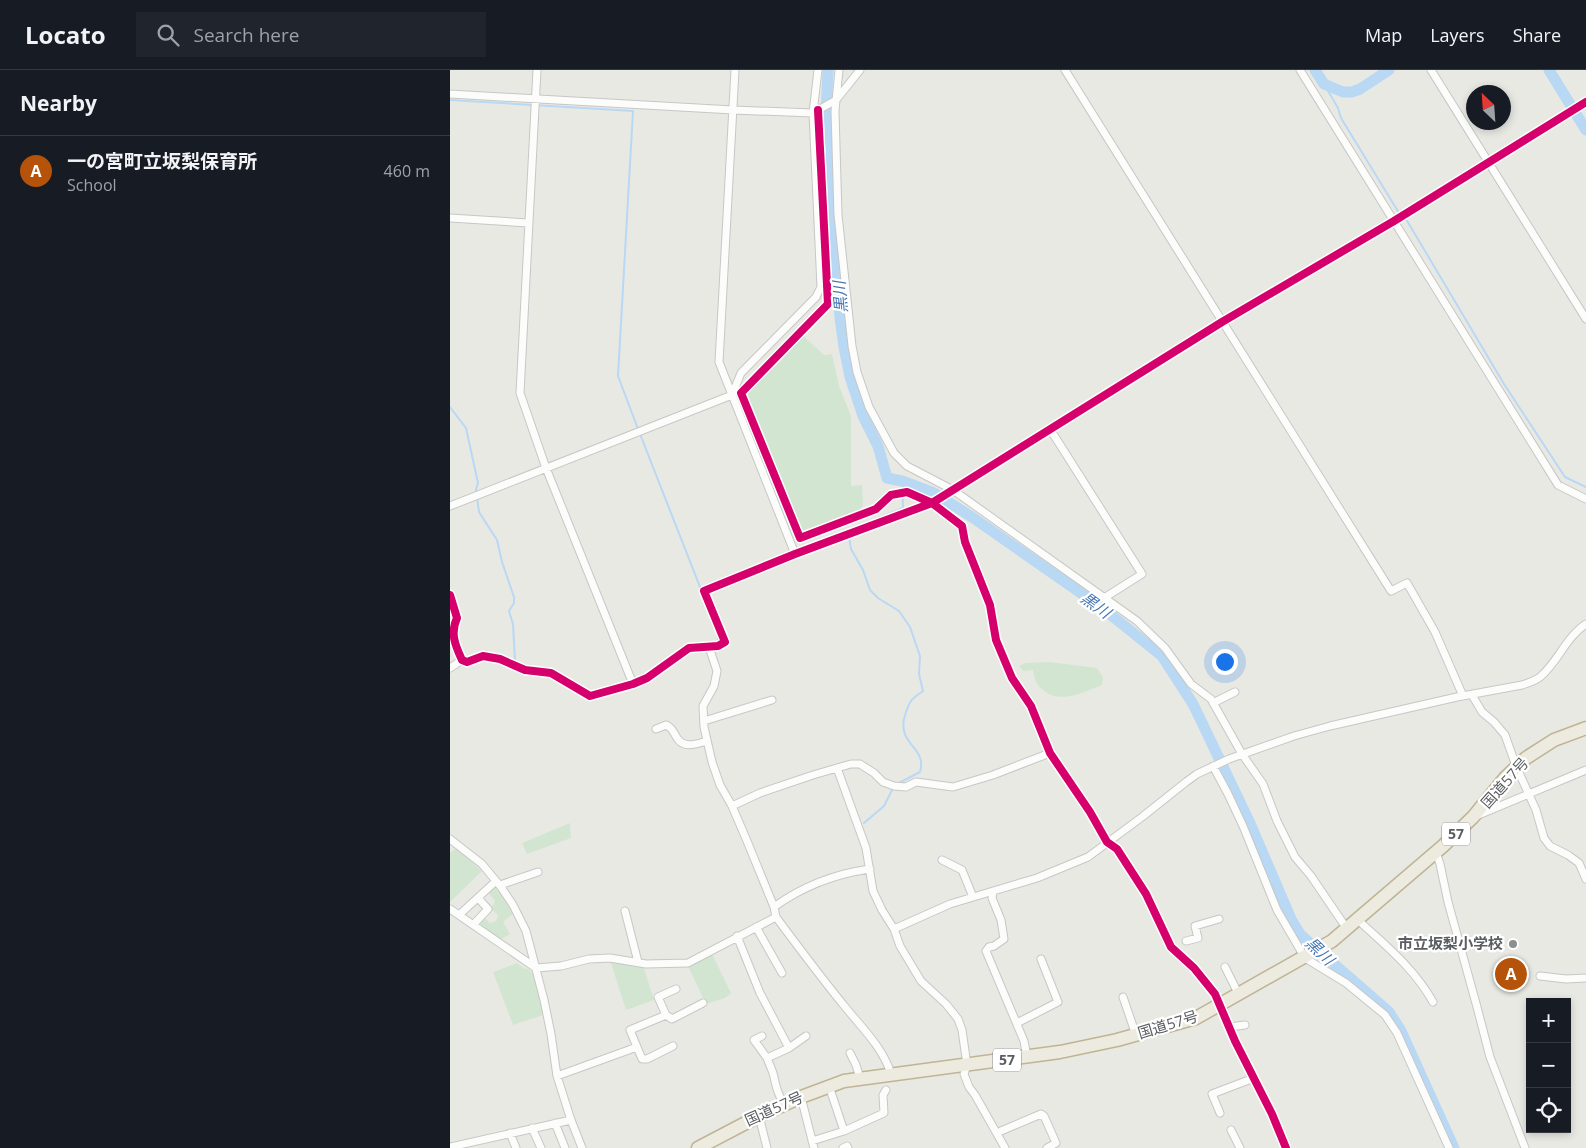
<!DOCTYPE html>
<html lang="en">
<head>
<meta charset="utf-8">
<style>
  :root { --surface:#171b24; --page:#20242c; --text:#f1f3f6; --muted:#9ea1a6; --line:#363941; --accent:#b45309 }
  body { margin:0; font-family:"Open Sans","Noto Sans JP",sans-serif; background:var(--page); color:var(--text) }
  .controls { position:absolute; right:15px; bottom:15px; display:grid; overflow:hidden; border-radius:0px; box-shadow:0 2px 8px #0003 }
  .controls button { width:45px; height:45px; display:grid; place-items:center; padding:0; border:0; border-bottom:1px solid var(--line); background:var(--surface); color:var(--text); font:25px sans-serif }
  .compass { position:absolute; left:1016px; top:15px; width:45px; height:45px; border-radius:50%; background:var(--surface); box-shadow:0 2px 8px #0003; rotate:335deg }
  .you { position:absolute; left:774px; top:591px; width:18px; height:18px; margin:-12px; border:4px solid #fff; border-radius:50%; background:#1a73e8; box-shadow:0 0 0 8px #1a73e833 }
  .badge { display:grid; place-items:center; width:32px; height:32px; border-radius:50%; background:var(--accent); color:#fff; font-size:16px; font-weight:700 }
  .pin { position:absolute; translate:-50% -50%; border:2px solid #fff; box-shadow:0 1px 5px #0006 }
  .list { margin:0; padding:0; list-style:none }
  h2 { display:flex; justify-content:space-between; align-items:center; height:65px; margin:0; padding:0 20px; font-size:21px }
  h2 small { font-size:16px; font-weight:400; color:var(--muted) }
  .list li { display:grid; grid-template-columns:32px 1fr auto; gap:15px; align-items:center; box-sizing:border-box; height:70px; padding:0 20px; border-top:1px solid var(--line) }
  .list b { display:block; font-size:19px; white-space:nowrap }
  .list p { margin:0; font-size:16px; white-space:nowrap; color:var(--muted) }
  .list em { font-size:16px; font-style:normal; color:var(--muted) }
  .icon { flex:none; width:28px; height:28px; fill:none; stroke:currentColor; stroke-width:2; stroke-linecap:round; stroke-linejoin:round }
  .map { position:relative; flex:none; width:1136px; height:1078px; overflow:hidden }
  header { display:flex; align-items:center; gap:30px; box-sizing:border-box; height:70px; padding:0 25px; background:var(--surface); border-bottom:1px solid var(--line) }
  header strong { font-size:24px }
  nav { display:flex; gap:28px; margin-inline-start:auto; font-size:18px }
  .search { width:350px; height:45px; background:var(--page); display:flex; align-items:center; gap:12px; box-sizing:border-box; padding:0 18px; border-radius:0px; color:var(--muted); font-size:19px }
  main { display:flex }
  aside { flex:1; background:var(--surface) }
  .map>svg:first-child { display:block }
  .green { fill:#d2e5d1 }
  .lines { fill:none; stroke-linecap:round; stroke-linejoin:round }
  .stream { stroke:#b9d8f3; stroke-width:2 }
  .river { stroke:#b9d8f3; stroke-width:11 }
  .street-casing { stroke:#c6c7c6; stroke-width:9 }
  .highway-casing { stroke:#bfb494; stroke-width:15 }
  .street { stroke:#fcfcfb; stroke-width:7 }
  .highway { stroke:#edebe0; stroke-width:12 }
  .cycleway-casing { stroke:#fff; stroke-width:11 }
  .cycleway { stroke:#d6006c; stroke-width:8 }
  .poi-dot { fill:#8c8e8f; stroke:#fff; stroke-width:2 }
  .labels { text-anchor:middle; stroke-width:4.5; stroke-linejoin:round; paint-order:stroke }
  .shield { fill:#fff; stroke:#8c8e90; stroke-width:1 }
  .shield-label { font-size:14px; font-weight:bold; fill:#5a5d61 }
  .street-label { font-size:15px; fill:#5a5d61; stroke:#fff }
  .poi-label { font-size:15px; font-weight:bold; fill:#5a5d61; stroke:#fff; text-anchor:end }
  .water-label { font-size:16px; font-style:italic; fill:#4676b2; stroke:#fff }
</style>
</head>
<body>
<header>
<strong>Locato</strong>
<div class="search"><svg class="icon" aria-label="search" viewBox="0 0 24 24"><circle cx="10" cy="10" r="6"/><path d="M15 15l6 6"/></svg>Search here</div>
<nav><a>Map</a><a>Layers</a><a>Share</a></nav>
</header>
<main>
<aside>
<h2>Nearby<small></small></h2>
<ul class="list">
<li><span class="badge">A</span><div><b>一の宮町立坂梨保育所</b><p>School</p></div><em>460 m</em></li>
</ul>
</aside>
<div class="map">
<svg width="1136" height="1078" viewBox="0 0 1136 1078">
  <rect width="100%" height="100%" fill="#e9e9e4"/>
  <!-- green -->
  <path class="green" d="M 352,265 L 374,285 L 382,284 L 389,316 L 401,346 L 401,416 L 412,415 L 413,435 L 410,441 L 350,464 L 293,323 Z
    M 599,592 L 647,598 L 653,607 L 652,615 C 632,623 606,637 588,615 C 585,611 584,605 583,600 L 573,601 L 569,596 L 575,593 Z
    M 120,753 L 121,768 L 77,784 L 72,773 Z
    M 6,778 L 32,801 L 0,832 L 0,783 Z
    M 45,815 L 63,844 L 53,852 L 60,864 L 50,870 L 26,855 L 33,846 L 40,853 L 46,851 L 48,845 L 41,839 L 45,831 L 38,822 Z
    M 262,884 L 281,923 L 275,928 L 256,934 L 237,894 Z
    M 160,890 L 193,895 L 204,930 L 176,940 Z
    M 67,893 L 75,899 L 77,898 L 85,906 L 93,945 L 63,955 L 43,902 Z"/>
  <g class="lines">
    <!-- stream -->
    <path class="stream" d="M 874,14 L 888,38 L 891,48 L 949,143 L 956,149 L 1054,314 L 1115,407 L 1136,417
      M 0,30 L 183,41 L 168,306 L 188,359
      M 0,337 L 16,358 L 28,413 L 26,419 L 29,442 L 47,470 L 52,492 L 64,527 L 64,533 L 59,541 L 63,554 L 65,591
      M 190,364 L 252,522
      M 399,462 L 399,460 L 453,438 L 452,411
      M 399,467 L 401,479 L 413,500 L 420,520 L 428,528 L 449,541 L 460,557 L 470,586 L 469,604 L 473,621 C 469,624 464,627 461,631 C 457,637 456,642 454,649 C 449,676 477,677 470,702 L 447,714
      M 260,546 L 268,566 L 268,572
      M 414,753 L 434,736 L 443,718"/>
    <!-- river -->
    <path class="river" d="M 378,0 L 376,45 L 380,57 L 382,129 L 390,248 L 394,277 L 400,307 L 413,346 L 428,376 L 437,408 L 452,411 L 484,423 L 522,447 L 651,537 L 712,586 L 743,634 L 799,751 L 841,849 L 850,864 L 862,875 L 939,942 L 951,961 L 1004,1078
      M 865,0 L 874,14 L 893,22 L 902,22 L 910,19 L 939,0
      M 1099,0 L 1136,60"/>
    <!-- street casing -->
    <g class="street-casing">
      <path id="street" d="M 87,0 L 70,323 L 96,398 L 183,614
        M 285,0 L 269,292 L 345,484
        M 389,0 L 385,41 L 388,145 L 402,276 L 407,302 L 419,337 L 444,383 L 457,396 L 503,420 L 687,551 L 715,578 L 741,614 L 761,629 L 792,684 L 813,714 L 827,751 L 845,787 L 861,806 L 893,853 L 898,858
        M 615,0 L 941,521 L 957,513 L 985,562 L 1013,626
        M 850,0 L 1108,415 L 1136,429
        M 981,0 L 1136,249
        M 0,24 L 283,40 L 363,43 L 386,30 L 410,0
        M 368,40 L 378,234 L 291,323 L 350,468 L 426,439 L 441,425 L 457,422 L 482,433 L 512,456 L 515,472 L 540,535 L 546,570 L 562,608 L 581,636 L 600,683 L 640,742 L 657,772 L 667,779 L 696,824 L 721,877 L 744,898 L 765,924 L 785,971 L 822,1044 L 836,1078
        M 0,148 L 78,153
        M 600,359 L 692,504 L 654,528
        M 0,436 L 282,325 L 291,303 L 366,227 L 371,217 L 363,43 L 368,0
        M 0,525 L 7,548 C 0,563 5,575 12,590 L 17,592 L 33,586 L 50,589 L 75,600 L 101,603 L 140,626 L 183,614 L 197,608 L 239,578 L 268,576 L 275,572 L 254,521 L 345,484 L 482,433 L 772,252 L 944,151 L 1136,32
        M 259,577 L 267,601 L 264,616 L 253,636 L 254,657 L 262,692 L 270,715 L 282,736 L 297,771 L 324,837 L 326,847 C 349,878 372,909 396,938 C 413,959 433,978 441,1004
        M 0,598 L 12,590
        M 1022,625 L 1032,642 L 1044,652 L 1055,665 L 1066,696 L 1086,740 L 1094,768 L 1100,776 L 1118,785 L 1129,793 L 1136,809
        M 763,633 L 785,622
        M 254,651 L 322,630
        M 206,659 L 216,655 C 223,658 223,662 227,668 C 234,679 246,674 257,671
        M 763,696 L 778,724 L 793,756 L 827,840 L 855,888 L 896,913 L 935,945 L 947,963 L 999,1078
        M 387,698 L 416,778 L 423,821 L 432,840 L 444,859 L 450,876 L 471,911 L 496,934 L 508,949 L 512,960 L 517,995 L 514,1004 L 519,1017 L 525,1025 L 555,1078
        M 282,736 L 310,723 L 363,705 L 401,694 L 410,694 L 424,703 L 433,712 L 444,716 L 456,717 L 466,712 L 503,717 L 543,705 L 600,683
        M 1026,746 L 1136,700
        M 0,769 L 32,794 L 51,817 L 63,835 L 76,861 L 94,930 L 101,964 L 107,1006 L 121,1050 L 132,1078
        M 986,782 L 990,794 L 998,832 L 1027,937 L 1040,987 L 1075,1078
        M 492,790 L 512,800 L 523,827
        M 50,815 L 88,802
        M 543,822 L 542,828 L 551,850 L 554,869 L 544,876 L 539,877 L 536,881 L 574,971 L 577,987
        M 324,837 C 353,816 384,804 420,799
        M 0,839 L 86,898 L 111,896 L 139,889 L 160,888 L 196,894 L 238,893 L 326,847
        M 175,841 L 188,892
        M 9,845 L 46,811
        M 908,850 C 936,876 964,898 983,932
        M 23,855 L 38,839 L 28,828
        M 306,857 L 332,903
        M 444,859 L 500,834 L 587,808 L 638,787 L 692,747 L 736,712 L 747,704 L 779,689 L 844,666 L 880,656 L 1007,627 L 1072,615 C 1078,613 1085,611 1090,607 C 1108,592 1116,567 1136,554
        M 287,866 L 310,923 L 339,978
        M 736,871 L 748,868 L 745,856 L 769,849
        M 775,897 L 789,925
        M 1090,906 L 1116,909 L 1136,908
        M 226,919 L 208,927 L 216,945 L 222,949 L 253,933
        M 673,927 L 686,965
        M 216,945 L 180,960 L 192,989 L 197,989 L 223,976
        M 567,953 L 608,932 L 591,889
        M 779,957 L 795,955
        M 312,966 L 304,970 L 317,988 L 339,978 L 356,966
        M 400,983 L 406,995 L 410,1008
        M 317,988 C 319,994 323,1001 324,1007 C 326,1018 328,1025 334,1034
        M 107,1006 L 187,977
        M 351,1027 L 364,1078
        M 770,1043 L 762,1024 L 804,1008
        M 309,1046 L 317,1078
        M 105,1053 L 115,1078
        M 82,1058 L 91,1078
        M 781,1060 L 790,1078
        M 394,1061 L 434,1043 L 433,1025 L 436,1020
        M 551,1061 L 591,1044 L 594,1046 L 606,1073 L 597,1078
        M 60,1063 L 66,1078
        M 362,1071 L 394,1061 L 379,1016
        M 0,1077 L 121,1050
        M 393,1078 L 397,1076 L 398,1078"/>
    </g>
    <!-- highway casing -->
    <g class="highway-casing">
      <path id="highway" d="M 248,1078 L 309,1046 L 351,1027 L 394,1011 L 610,982 L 667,970 L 746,948 L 882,871 L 993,776 L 1023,747 L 1055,708 L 1076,688 L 1104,670 L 1136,658"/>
    </g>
    <!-- street -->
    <use href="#street" class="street"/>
    <!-- highway -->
    <use href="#highway" class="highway"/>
    <!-- cycleway casing -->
    <g class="cycleway-casing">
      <path id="cycleway" d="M 368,40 L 378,234 L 291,323 L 350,468 L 426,439 L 441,425 L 457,422 L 482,433 L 512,456 L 515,472 L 540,535 L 546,570 L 562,608 L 581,636 L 600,683 L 640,742 L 657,772 L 667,779 L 696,824 L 721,877 L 744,898 L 765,924 L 785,971 L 822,1044 L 836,1078
        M 0,525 L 7,548 C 0,563 5,575 12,590 L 17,592 L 33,586 L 50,589 L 75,600 L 101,603 L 140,626 L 183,614 L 197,608 L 239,578 L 268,576 L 275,572 L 254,521 L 345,484 L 482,433 L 772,252 L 944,151 L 1136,32"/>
    </g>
    <!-- cycleway -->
    <use href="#cycleway" class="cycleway"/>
  </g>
  <!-- markers -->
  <circle class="poi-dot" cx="1063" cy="874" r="5"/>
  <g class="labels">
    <!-- shield labels -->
    <g class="shield">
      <rect x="992" y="752.5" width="28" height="23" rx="4"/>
      <rect x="543" y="978.5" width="28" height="23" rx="4"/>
    </g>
    <g class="shield-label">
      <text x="1006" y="769">57</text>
      <text x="557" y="995">57</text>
    </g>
    <!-- street labels -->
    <g class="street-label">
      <text transform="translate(1055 713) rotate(-48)" y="5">国道57号</text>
      <text transform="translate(718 955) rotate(-17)" y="5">国道57号</text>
      <text transform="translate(324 1039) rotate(-24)" y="5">国道57号</text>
    </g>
    <!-- poi labels -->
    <g class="poi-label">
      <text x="1053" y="879">市立坂梨小学校</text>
    </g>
    <!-- water labels -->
    <g class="water-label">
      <text transform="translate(390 227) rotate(-95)" y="6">黒川</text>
      <text transform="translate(646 535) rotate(36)" y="6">黒川</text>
      <text transform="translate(870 881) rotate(44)" y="6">黒川</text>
    </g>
  </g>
</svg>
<div class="controls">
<button>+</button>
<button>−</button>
<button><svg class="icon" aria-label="locate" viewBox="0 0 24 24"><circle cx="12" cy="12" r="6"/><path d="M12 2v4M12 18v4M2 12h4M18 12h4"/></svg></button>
</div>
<svg class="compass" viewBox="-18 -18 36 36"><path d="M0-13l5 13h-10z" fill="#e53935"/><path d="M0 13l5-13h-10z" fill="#9ea1a6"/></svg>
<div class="you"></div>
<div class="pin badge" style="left:1061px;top:904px">A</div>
</div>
</main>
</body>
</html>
